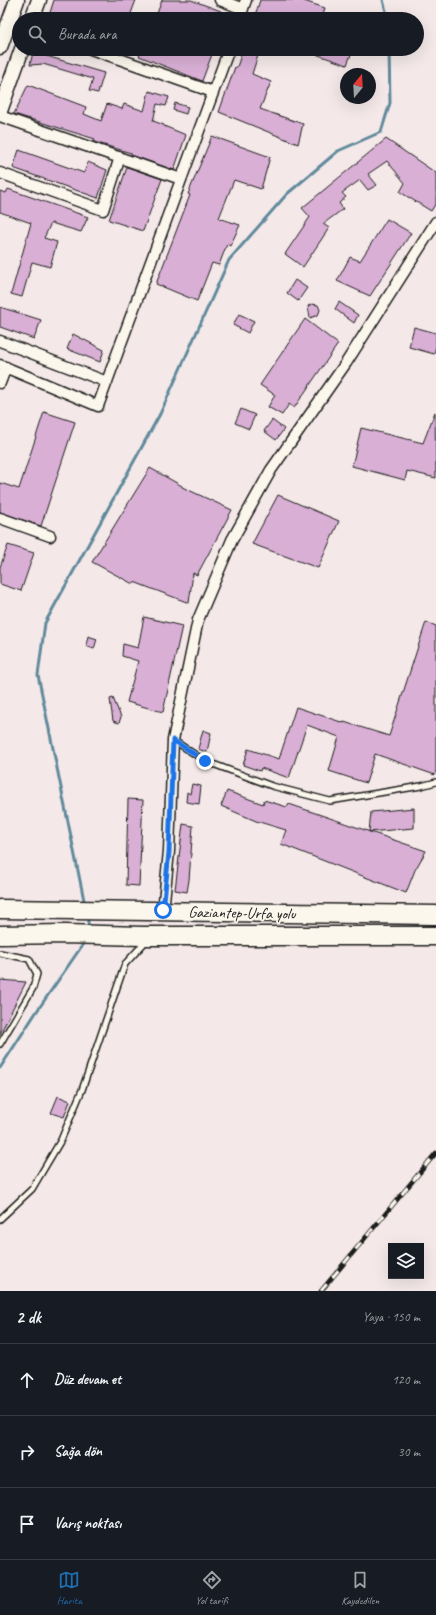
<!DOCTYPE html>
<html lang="tr">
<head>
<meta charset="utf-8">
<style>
  :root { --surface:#171b24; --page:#20242c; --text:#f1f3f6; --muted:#9ea1a6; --line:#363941; --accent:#1f6fb2 }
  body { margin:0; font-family:Caveat,sans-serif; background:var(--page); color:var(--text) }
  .controls { position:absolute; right:12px; bottom:12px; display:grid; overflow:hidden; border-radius:0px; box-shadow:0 4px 16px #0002 }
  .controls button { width:36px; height:36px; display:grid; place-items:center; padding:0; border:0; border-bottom:1px solid var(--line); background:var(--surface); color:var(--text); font:20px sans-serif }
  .compass { position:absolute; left:340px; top:68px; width:36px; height:36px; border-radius:50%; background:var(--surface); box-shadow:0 4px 16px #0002; rotate:18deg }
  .stop { position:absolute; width:12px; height:12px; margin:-9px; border:3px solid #1a73e8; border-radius:50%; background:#fff }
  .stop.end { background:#1a73e8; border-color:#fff; box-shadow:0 1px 4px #0008 }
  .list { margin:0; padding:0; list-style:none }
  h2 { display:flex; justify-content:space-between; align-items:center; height:52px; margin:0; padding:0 16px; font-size:17px }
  h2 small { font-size:13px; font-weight:400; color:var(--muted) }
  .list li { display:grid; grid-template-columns:26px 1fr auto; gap:12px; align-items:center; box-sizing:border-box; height:72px; padding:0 16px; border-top:1px solid var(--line) }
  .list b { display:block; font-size:15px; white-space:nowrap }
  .list em { font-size:13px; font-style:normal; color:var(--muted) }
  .icon { flex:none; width:22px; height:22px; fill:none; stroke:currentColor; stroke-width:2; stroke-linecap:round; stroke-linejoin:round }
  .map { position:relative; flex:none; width:436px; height:1291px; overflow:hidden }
  .search { position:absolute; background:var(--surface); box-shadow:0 4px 16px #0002; left:12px; right:12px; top:12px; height:44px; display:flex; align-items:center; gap:10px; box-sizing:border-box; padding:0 14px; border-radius:22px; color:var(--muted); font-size:15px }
  .sheet { height:268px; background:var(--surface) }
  nav { display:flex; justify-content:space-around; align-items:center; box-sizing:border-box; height:56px; border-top:1px solid var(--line); background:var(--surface); font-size:11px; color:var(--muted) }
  nav a { display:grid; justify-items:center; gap:2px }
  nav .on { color:var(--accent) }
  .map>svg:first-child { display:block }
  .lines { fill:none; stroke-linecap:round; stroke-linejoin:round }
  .stream { stroke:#61899c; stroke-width:3 }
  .building { fill:#d9afd6; stroke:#1c1c1c }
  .lane-casing { stroke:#1c1c1c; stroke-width:8 }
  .street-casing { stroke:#1c1c1c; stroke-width:13 }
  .secondary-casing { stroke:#1c1c1c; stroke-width:17 }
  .highway-casing { stroke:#1c1c1c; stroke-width:21 }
  .lane { stroke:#fbf7ec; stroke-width:5 }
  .street { stroke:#fbf7ec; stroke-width:10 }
  .secondary { stroke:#fbf7ec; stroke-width:14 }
  .highway { stroke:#fbf7ec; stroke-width:18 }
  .rail-casing { stroke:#1c1c1c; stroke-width:4.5 }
  .rail { stroke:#fbf7ec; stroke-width:3; stroke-dasharray:9; stroke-linecap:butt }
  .route { stroke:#1a73e8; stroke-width:5 }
  .labels { text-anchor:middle; stroke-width:3.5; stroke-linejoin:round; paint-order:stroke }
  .street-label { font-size:16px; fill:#1c1c1c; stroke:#fbf7ec }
</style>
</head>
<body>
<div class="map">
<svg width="436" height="1291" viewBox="0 0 436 1291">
  <rect width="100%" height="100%" fill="#f4e9e8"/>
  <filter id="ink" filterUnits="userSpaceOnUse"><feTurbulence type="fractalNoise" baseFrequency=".025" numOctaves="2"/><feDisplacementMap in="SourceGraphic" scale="8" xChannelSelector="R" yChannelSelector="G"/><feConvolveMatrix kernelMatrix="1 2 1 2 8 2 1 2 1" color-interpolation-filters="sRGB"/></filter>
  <g filter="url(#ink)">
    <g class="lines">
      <!-- stream -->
      <path class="stream" d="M 383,0 L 388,19
        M 85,905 L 38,675 L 45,623 L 160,414 L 229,260 L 287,194 L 338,151 L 381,132 L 390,103 L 389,49
        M 87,916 L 89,928
        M 0,1068 L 37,1011 L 86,940"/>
    </g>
    <!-- building -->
    <path class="building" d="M 54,0 L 136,0 L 129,19 L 48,19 Z
      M 162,0 L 191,0 L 221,11 L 219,19 L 155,19 Z
      M 260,0 L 301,0 L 325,8 L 322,19 L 254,19 Z
      M 142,49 L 214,49 L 202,81 L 139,56 Z
      M 243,49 L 260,49 L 252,74 L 271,82 L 260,109 L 303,124 L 298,144 L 219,112 L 235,67 L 237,67 Z
      M 304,49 L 353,49 L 347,65 L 304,50 Z
      M 33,52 L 104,73 L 98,93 L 89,91 L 93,79 L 43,64 L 30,65 Z
      M 28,85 L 86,107 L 84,114 L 101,121 L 107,104 L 122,109 L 124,104 L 144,111 L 149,91 L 169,97 L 166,106 L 157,104 L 153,121 L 164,125 L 164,126 L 186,135 L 174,170 L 131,155 L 131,153 L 94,142 L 95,139 L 14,114 Z
      M 175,103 L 188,107 L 186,114 L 173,110 Z
      M 212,136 L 270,157 L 261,189 L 234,180 L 219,218 L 240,225 L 230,246 L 227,244 L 219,265 L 212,263 L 197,301 L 156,284 L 190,195 L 188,194 Z
      M 386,139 L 436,173 L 436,203 L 431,211 L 400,192 L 405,183 L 387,161 L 368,174 L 377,185 L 368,190 L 360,180 L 342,193 L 346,197 L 339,203 L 343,209 L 323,224 L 329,228 L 303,267 L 285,254 L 310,217 L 302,208 Z
      M 19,150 L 84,173 L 88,162 L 107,170 L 98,198 L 13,168 Z
      M 127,167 L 162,179 L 143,231 L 109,220 Z
      M 8,189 L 88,217 L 81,232 L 51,223 L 44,238 L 57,242 L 50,267 L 32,262 L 22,297 L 11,294 L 31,223 L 0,212 L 0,191 L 6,193 Z
      M 387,219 L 411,233 L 370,296 L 337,281 L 350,257 L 360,261 Z
      M 295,280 L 307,288 L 298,301 L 287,293 Z
      M 339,302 L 358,315 L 354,323 L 335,309 Z
      M 312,304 L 318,305 L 320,310 L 318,315 L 310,318 L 308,306 Z
      M 0,307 L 41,320 L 34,339 L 0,327 Z
      M 239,314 L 254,321 L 248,333 L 233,325 Z
      M 305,319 L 338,344 L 294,408 L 289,404 L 282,415 L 268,407 L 275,395 L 260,385 Z
      M 414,327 L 436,333 L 436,346 L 434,354 L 409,347 Z
      M 73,334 L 104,350 L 100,362 L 67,349 Z
      M 241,409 L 255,415 L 249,429 L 235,423 Z
      M 44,412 L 75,422 L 41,526 L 0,512 L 0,483 L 19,489 Z
      M 435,412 L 436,478 L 407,471 L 405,480 L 352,466 L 361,428 L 423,443 Z
      M 272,420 L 284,429 L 276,440 L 264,431 Z
      M 150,468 L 182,486 L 182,487 L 232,510 L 197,575 L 193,573 L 189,603 L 134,582 L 133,584 L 92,562 Z
      M 278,495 L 339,521 L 318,568 L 252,544 Z
      M 8,545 L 34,553 L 21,591 L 0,584 L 0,567 Z
      M 144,617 L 182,626 L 163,712 L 127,702 L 138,661 L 122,656 L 123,644 L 138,648 Z
      M 426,622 L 436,626 L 436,770 L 435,775 L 375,754 L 366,783 L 329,771 L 339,737 L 307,725 L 289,778 L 261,768 L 260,771 L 243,765 L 248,749 L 279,759 L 296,707 L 344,723 L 344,722 L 389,736 Z
      M 88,636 L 97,639 L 94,649 L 86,646 Z
      M 113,698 L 121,717 L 119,723 L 113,721 L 110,699 Z
      M 203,730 L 211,733 L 207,752 L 198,749 Z
      M 192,784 L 201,786 L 199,804 L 186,802 L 187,792 L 190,794 Z
      M 227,791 L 263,804 L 264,800 L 287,807 L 289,804 L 426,851 L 415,870 L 406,893 L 281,844 L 286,830 L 256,821 L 221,806 Z
      M 128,799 L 143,800 L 139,886 L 126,885 Z
      M 414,808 L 414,828 L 369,832 L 371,812 Z
      M 183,824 L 193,826 L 189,880 L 187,892 L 175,890 Z
      M 0,980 L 26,982 L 0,1034 Z
      M 58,1096 L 70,1101 L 64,1117 L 51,1113 Z"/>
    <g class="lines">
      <!-- lane casing -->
      <g class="lane-casing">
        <path id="lane" d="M 173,740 L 205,761 L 272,786 L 330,801 L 421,786 L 436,782
          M 0,953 L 29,959 L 37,974 L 33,988 L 0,1044
          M 0,1219 L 32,1189 L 61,1140 L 82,1090 L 125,964 L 147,940"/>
      </g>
      <!-- street casing -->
      <g class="street-casing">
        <path id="street" d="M 220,0 L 243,9
          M 239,19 L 246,0
          M 91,49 L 213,92
          M 0,116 L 181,179
          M 0,173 L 103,210 L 120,157
          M 0,341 L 107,382
          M 0,365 L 98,406 L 229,49
          M 0,383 L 6,367
          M 0,518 L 50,536
          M 163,911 L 169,851 L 173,740 L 198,620 L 232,540 L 271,470 L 346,363 L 436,222"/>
      </g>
      <!-- secondary casing -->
      <g class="secondary-casing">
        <path id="secondary" d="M 32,19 L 39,0
          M 0,47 L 17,0
          M 0,111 L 22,49"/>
      </g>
      <!-- highway casing -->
      <g class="highway-casing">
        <path id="highway" d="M 0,909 L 436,915
          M 0,935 L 64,934 L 143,936 L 436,936"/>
      </g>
      <!-- lane -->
      <use href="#lane" class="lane"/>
      <!-- street -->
      <use href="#street" class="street"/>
      <!-- secondary -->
      <use href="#secondary" class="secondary"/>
      <!-- highway -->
      <use href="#highway" class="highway"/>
      <!-- rail casing -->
      <g class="rail-casing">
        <path id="rail" d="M 321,1291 L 436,1153"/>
      </g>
      <!-- rail -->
      <use href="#rail" class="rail"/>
    </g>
  </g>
  <g class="lines" filter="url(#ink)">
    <!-- route -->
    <path class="route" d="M 163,910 L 169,852 L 173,740 L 205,761"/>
  </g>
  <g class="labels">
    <!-- street labels -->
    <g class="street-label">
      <text transform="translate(242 912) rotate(1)" y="6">Gaziantep-Urfa yolu</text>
    </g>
  </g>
</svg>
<div class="controls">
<button><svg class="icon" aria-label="layers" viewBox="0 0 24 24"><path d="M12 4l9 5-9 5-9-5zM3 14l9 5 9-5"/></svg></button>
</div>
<svg class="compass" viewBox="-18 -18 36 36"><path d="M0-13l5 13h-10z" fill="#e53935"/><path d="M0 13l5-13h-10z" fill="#9ea1a6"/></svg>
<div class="stop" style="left:163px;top:910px"></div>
<div class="stop end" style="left:205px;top:761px"></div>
<div class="search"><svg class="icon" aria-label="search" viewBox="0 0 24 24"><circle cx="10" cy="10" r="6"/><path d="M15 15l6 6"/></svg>Burada ara</div>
</div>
<section class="sheet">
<h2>2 dk<small>Yaya · 150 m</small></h2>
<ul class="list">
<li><svg class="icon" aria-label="ahead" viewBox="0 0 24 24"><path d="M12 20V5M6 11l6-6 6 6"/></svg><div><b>Düz devam et</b></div><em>120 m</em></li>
<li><svg class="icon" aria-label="right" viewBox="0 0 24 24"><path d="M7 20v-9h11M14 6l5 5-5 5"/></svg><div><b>Sağa dön</b></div><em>30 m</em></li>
<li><svg class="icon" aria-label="arrive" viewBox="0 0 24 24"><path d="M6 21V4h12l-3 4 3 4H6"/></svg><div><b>Varış noktası</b></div></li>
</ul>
</section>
<nav>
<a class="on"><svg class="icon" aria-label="map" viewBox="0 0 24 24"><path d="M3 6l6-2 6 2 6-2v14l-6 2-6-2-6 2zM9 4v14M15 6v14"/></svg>Harita</a>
<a><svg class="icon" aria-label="directions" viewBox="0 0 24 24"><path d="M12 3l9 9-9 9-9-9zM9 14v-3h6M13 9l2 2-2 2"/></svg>Yol tarifi</a>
<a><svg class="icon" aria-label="saved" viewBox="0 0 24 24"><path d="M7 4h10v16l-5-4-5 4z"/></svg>Kaydedilen</a>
</nav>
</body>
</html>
